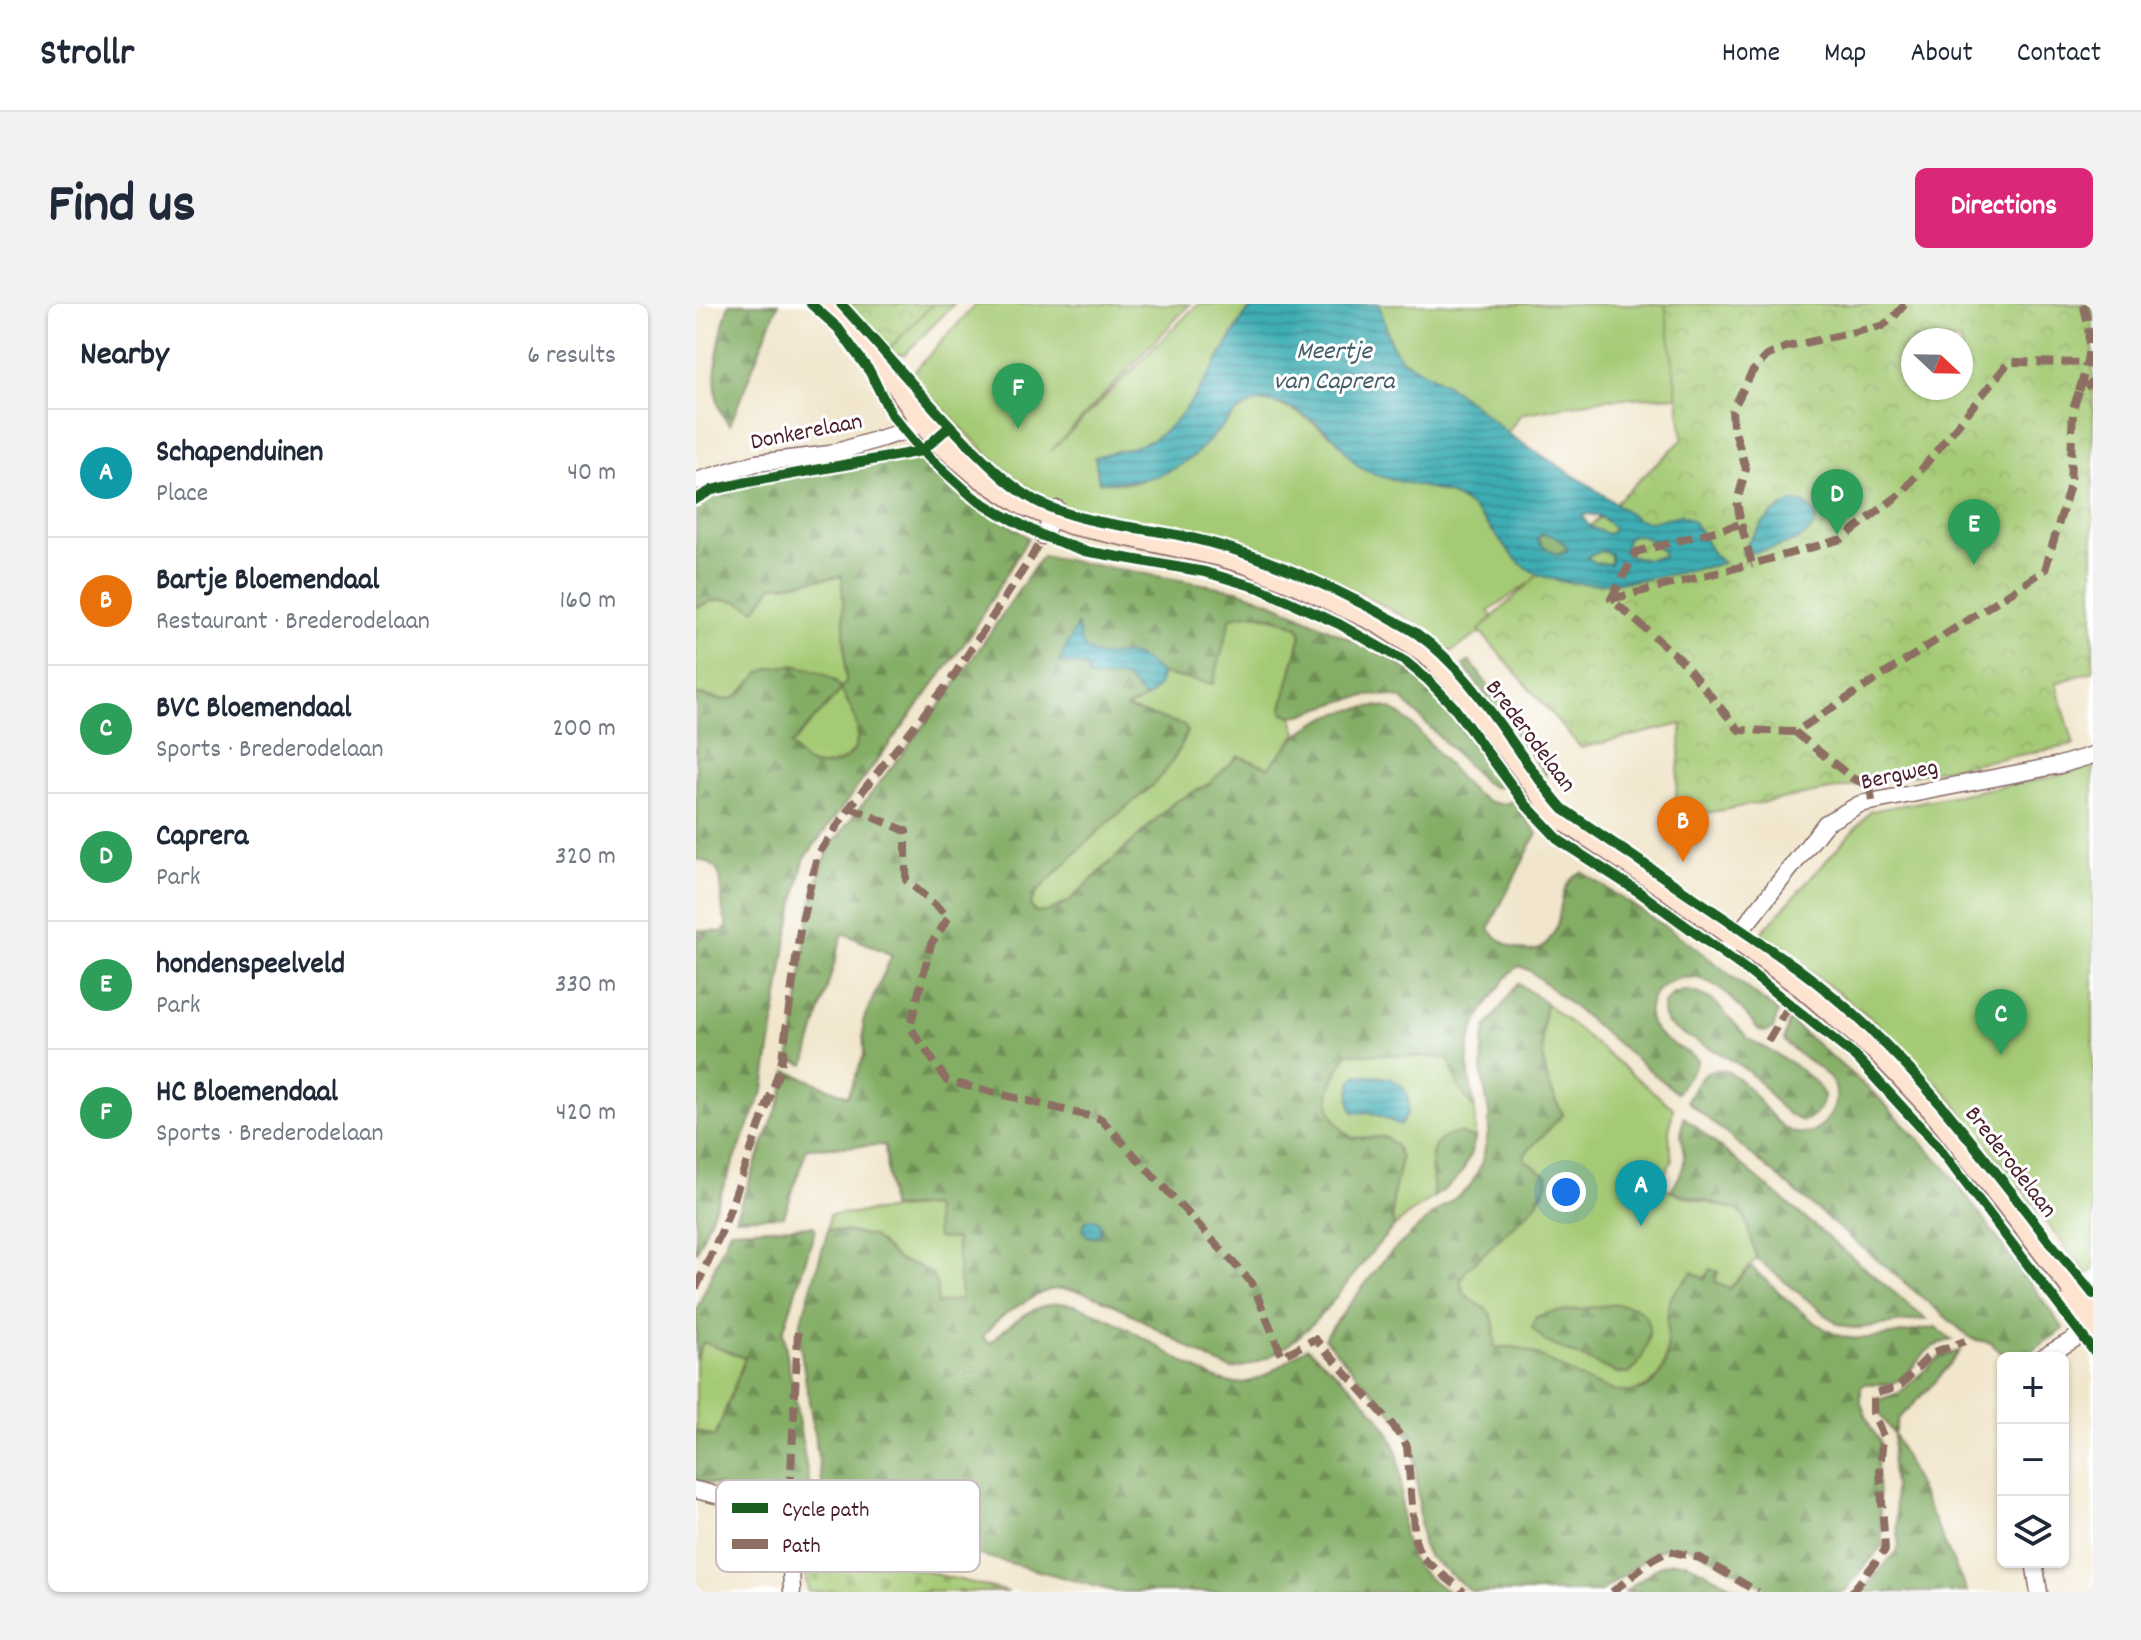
<!DOCTYPE html>
<html lang="en">
<head>
<meta charset="utf-8">
<style>
  :root { --surface:#fff; --page:#f2f2f3; --text:#1f2937; --muted:#747a83; --line:#e0e1e3; --accent:#db2777 }
  body { margin:0; font-family:Dekko,sans-serif; background:var(--page); color:var(--text) }
  .controls { position:absolute; right:24px; bottom:24px; display:grid; overflow:hidden; border-radius:12px; box-shadow:0 2px 6px #0004 }
  .controls button { width:72px; height:72px; display:grid; place-items:center; padding:0; border:0; border-bottom:2px solid var(--line); background:var(--surface); color:var(--text); font:40px sans-serif }
  .compass { position:absolute; left:1205px; top:24px; width:72px; height:72px; border-radius:50%; background:var(--surface); box-shadow:0 2px 6px #0004; rotate:112deg }
  .you { position:absolute; left:870px; top:888px; width:28px; height:28px; margin:-20px; border:6px solid #fff; border-radius:50%; background:#1a73e8; box-shadow:0 0 0 12px #1a73e833 }
  .badge { display:grid; place-items:center; width:52px; height:52px; border-radius:50%; background:var(--accent); color:#fff; font-size:26px; font-weight:700 }
  .pin { position:absolute; translate:-50% -66px; filter:drop-shadow(0 2px 4px #0008) }
  .pin::after { content:''; position:absolute; top:42px; width:28px; height:24px; background:inherit; clip-path:polygon(0 0,100% 0,50% 100%) }
  .list { margin:0; padding:0; list-style:none }
  h2 { display:flex; justify-content:space-between; align-items:center; height:104px; margin:0; padding:0 32px; font-size:34px }
  h2 small { font-size:26px; font-weight:400; color:var(--muted) }
  .list li { display:grid; grid-template-columns:52px 1fr auto; gap:24px; align-items:center; box-sizing:border-box; height:128px; padding:0 32px; border-top:2px solid var(--line) }
  .list b { display:block; font-size:30px; white-space:nowrap }
  .list p { margin:0; font-size:26px; white-space:nowrap; color:var(--muted) }
  .list em { font-size:26px; font-style:normal; color:var(--muted) }
  .icon { flex:none; width:44px; height:44px; fill:none; stroke:currentColor; stroke-width:2; stroke-linecap:round; stroke-linejoin:round }
  .map { position:relative; flex:none; width:1397px; height:1288px; overflow:hidden; border-radius:12px }
  header { display:flex; align-items:center; gap:48px; box-sizing:border-box; height:112px; padding:0 40px; background:var(--surface); border-bottom:2px solid var(--line) }
  header strong { font-size:38px }
  nav { display:flex; gap:44px; margin-inline-start:auto; font-size:28px }
  .intro { display:flex; align-items:center; justify-content:space-between; box-sizing:border-box; height:192px; padding:0 48px }
  h1 { margin:0; font-size:56px }
  .button { padding:20px 36px; border-radius:12px; background:var(--accent); color:#fff; font-size:28px; font-weight:700 }
  main { display:flex; gap:48px; padding:0 48px }
  aside { flex:1; background:var(--surface); border-radius:12px; box-shadow:0 2px 6px #0004 }
  .map>svg:first-child { display:block }
  .green { fill:#a5ca75; stroke:#787450; stroke-width:2; fill-rule:evenodd }
  .forest { fill:url(#forest-firs); stroke:#676648; stroke-width:2; fill-rule:evenodd }
  .cemetery { fill:url(#cemetery-stones); stroke:#787450; stroke-width:2 }
  .park { fill:url(#park-crowns); stroke:#787450; stroke-width:2; fill-rule:evenodd }
  .water { fill:url(#water-rules); stroke:#436670; stroke-width:2; fill-rule:evenodd }
  .lines { fill:none; stroke-linecap:round; stroke-linejoin:round }
  .street-casing { stroke:#846563; stroke-width:19 }
  .secondary-casing { stroke:#846563; stroke-width:25 }
  .street { stroke:#fff; stroke-width:16 }
  .secondary { stroke:#fde4d1; stroke-width:22 }
  .quiet { stroke:#8d6e63; stroke-width:8; stroke-dasharray:16 8; stroke-linecap:butt }
  .cycleway-casing { stroke:#fff; stroke-width:15 }
  .cycleway { stroke:#1b5e20; stroke-width:10 }
  .labels { text-anchor:middle; stroke-width:6; stroke-linejoin:round; paint-order:stroke }
  .street-label { font-size:24px; fill:#4a1f2b; stroke:#fff }
  .water-label { font-size:26px; font-style:italic; fill:#445f69; stroke:#fff }
  .key { fill:#fff; stroke:#c9bcbf; stroke-width:2 }
  .key-label { font-size:22px; fill:#4a1f2b }
</style>
</head>
<body>
<header>
<strong>Strollr</strong>
<nav><a>Home</a><a>Map</a><a>About</a><a>Contact</a></nav>
</header>
<div class="intro"><h1>Find us</h1><a class="button">Directions</a></div>
<main>
<aside>
<h2>Nearby<small>6 results</small></h2>
<ul class="list">
<li><span class="badge" style="background:#0f9aa8">A</span><div><b>Schapenduinen</b><p>Place</p></div><em>40 m</em></li>
<li><span class="badge" style="background:#e8710a">B</span><div><b>Bartje Bloemendaal</b><p>Restaurant · Brederodelaan</p></div><em>160 m</em></li>
<li><span class="badge" style="background:#2e9e5b">C</span><div><b>BVC Bloemendaal</b><p>Sports · Brederodelaan</p></div><em>200 m</em></li>
<li><span class="badge" style="background:#2e9e5b">D</span><div><b>Caprera</b><p>Park</p></div><em>320 m</em></li>
<li><span class="badge" style="background:#2e9e5b">E</span><div><b>hondenspeelveld</b><p>Park</p></div><em>330 m</em></li>
<li><span class="badge" style="background:#2e9e5b">F</span><div><b>HC Bloemendaal</b><p>Sports · Brederodelaan</p></div><em>420 m</em></li>
</ul>
</aside>
<div class="map">
<svg width="1397" height="1288" viewBox="0 0 1397 1288">
  <defs>
    <pattern id="forest-firs" width="22" height="20" patternUnits="userSpaceOnUse" patternTransform="scale(2)"><rect width="22" height="20" fill="#84ae66"/><path d="M5 1l3.5 6h-7zM16 11l3.5 6h-7z" fill="#6e8d54"/></pattern>
    <pattern id="cemetery-stones" width="16" height="16" patternUnits="userSpaceOnUse" patternTransform="scale(2)"><rect width="16" height="16" fill="#a5ca75"/><path d="M2 7V4a2 2 0 0 1 4 0v3zM10 15v-3a2 2 0 0 1 4 0v3z" fill="#90ad65"/></pattern>
    <pattern id="park-crowns" width="20" height="18" patternUnits="userSpaceOnUse" patternTransform="scale(2)"><rect width="20" height="18" fill="#a5ca75"/><path d="M2 6a3 3 0 1 1 6 0M12 15a3 3 0 1 1 6 0" fill="none" stroke="#90ad65"/></pattern>
    <pattern id="water-rules" width="6" height="5" patternUnits="userSpaceOnUse" patternTransform="scale(2)"><rect width="6" height="5" fill="#3cadb4"/><path d="M0 2.5h6" fill="none" stroke="#348c93"/></pattern>
  </defs>
  <rect width="100%" height="100%" fill="#fff"/>
  <filter id="ink" filterUnits="userSpaceOnUse"><feTurbulence type="fractalNoise" baseFrequency=".0125" numOctaves="2"/><feDisplacementMap in="SourceGraphic" scale="16" xChannelSelector="R" yChannelSelector="G"/><feConvolveMatrix kernelMatrix="1 2 1 2 8 2 1 2 1" color-interpolation-filters="sRGB"/></filter>
  <filter id="wash" filterUnits="userSpaceOnUse"><feTurbulence type="fractalNoise" baseFrequency=".006" numOctaves="4" result="noise"/><feDisplacementMap in="SourceGraphic" scale="32" xChannelSelector="R" yChannelSelector="G"/><feGaussianBlur stdDeviation="1.8" result="paint"/><feColorMatrix in="noise" values="0 0 0 0 0 0 0 0 0 0 0 0 0 0 0 0 0 1.4 0 .05"/><feComposite in="paint" operator="in"/></filter>
  <g filter="url(#wash)">
    <rect width="100%" height="100%" fill="#f1e6cc"/>
    <!-- green -->
    <path class="green" d="M 149,0 L 258,0 L 209,50 L 197,51 Z
      M 280,0 L 494,0 L 354,148 L 502,0 L 560,0 L 549,11 C 524,49 497,109 460,134 C 443,144 418,147 399,153 L 403,178 L 438,179 L 475,165 L 495,154 L 539,110 L 555,99 L 577,98 L 603,109 L 640,135 L 665,164 L 756,191 L 778,203 L 797,227 L 846,270 L 793,307 L 800,318 L 755,348 C 696,295 586,251 508,234 C 464,224 414,222 371,206 C 319,186 255,112 214,72 Z
      M 683,0 L 1174,0 L 985,92 L 909,95 L 825,110 L 811,129 L 776,99 L 749,79 L 706,56 L 695,40 Z
      M 147,272 L 150,379 L 144,385 C 154,401 166,420 160,440 C 156,458 128,467 112,459 C 104,455 100,448 94,441 L 141,391 L 140,377 L 99,361 L 65,369 L 39,394 L 30,396 L 0,390 L 0,304 C 19,294 30,294 50,300 L 71,289 L 76,282 Z
      M 550,308 L 592,318 L 603,324 L 605,330 L 592,380 L 588,409 L 596,412 L 601,430 L 573,463 L 542,453 L 513,480 L 478,498 L 372,598 L 351,608 L 339,608 L 334,601 C 340,586 354,575 366,563 C 379,550 392,536 406,524 C 442,491 474,477 491,427 L 488,421 L 429,404 C 448,396 460,391 465,370 L 527,338 L 535,313 Z
      M 1397,460 L 1397,967 L 1390,969 L 1251,790 L 1174,713 L 1065,629 L 1175,507 L 1357,473 Z
      M 850,699 L 977,804 L 973,828 L 976,857 L 962,881 L 986,892 L 1042,906 L 1049,914 L 1061,955 L 1033,985 L 1018,978 L 1022,968 L 1009,976 L 996,968 C 992,976 984,980 981,987 C 969,1012 976,1041 966,1066 C 960,1083 936,1090 919,1088 C 898,1086 839,1053 816,1043 L 799,1044 C 798,1034 800,1019 795,1011 C 785,996 770,1001 764,979 L 769,967 L 838,902 L 852,879 L 829,856 L 829,850 L 867,810 C 846,775 842,740 850,699 ZM 919,1001 L 939,1003 L 840,1013 Z
      M 652,749 L 753,754 L 771,796 L 779,805 L 779,835 L 764,829 L 736,857 L 738,893 L 710,912 L 698,923 C 693,900 700,877 705,854 L 690,833 L 656,834 C 621,807 631,781 652,749 ZM 662,771 L 670,772 L 686,812 L 667,807 L 654,786 L 656,776 Z
      M 238,902 L 260,934 L 265,995 L 241,1000 L 241,982 L 219,961 L 202,956 L 185,940 L 156,928 L 132,926 L 133,911 Z
      M 7,1038 L 49,1054 L 19,1134 L 0,1127 L 0,1056 Z"/>
    <!-- forest -->
    <path class="forest" d="M 33,0 L 82,0 L 34,121 C 8,96 23,32 33,0 Z
      M 222,144 L 295,208 L 332,234 L 271,336 L 108,555 L 91,634 L 68,785 L 0,949 L 0,636 L 11,630 L 9,628 L 0,633 L 0,626 L 26,628 L 32,622 C 17,597 40,561 0,555 L 0,390 C 11,393 26,399 37,394 C 50,389 54,376 64,369 C 85,355 132,363 144,384 L 150,379 L 146,272 L 77,282 L 59,306 C 38,292 21,293 0,304 L 0,191 L 16,182 L 45,176 ZM 145,386 C 154,402 166,421 160,440 C 156,458 128,467 112,459 C 104,455 100,448 95,441 Z
      M 847,228 C 857,232 871,236 871,248 L 861,251 C 852,246 845,244 842,233 Z
      M 346,252 L 541,286 L 575,298 L 694,354 L 717,370 L 742,395 L 808,483 L 797,483 L 788,478 L 706,395 C 672,384 638,400 605,411 L 596,412 L 588,409 L 586,403 L 605,331 L 603,324 C 583,313 556,305 535,314 L 517,380 L 466,370 C 460,390 449,396 430,404 L 488,421 L 491,427 C 474,477 442,491 406,524 C 392,536 379,550 366,563 C 354,575 340,586 334,601 L 339,608 L 351,608 L 372,598 L 479,498 L 513,480 L 542,452 L 573,463 C 596,435 615,414 651,407 C 663,404 676,401 688,403 C 730,411 773,519 817,497 L 841,529 L 794,622 L 794,627 C 807,640 829,653 846,644 C 853,637 858,630 861,621 C 866,602 865,576 886,568 L 988,635 L 1082,708 L 1077,725 L 1068,728 L 1062,725 C 1045,705 1028,679 1000,674 C 970,669 938,698 960,727 C 970,740 989,745 1001,755 L 1001,759 L 981,789 L 833,666 L 823,662 C 812,669 806,680 798,691 C 766,735 769,753 779,805 L 763,784 L 752,754 L 652,749 C 631,781 621,807 656,834 L 690,833 L 700,842 L 705,854 L 697,893 L 696,913 L 698,923 C 649,973 612,1053 536,1065 C 487,1048 412,983 363,985 C 350,985 341,991 329,998 C 311,1008 299,1016 287,1033 L 294,1039 C 310,1023 333,1004 356,1000 C 390,993 458,1041 489,1059 C 504,1067 523,1079 541,1079 C 565,1080 592,1056 611,1043 C 641,1071 682,1101 698,1140 C 713,1177 696,1229 719,1260 C 727,1271 741,1280 752,1288 L 421,1288 L 131,1210 L 102,1028 L 132,926 L 176,932 L 202,956 L 219,961 L 236,970 L 241,982 L 241,1000 L 265,995 L 260,935 L 241,934 L 237,902 L 194,904 L 189,841 L 111,844 L 88,912 L 39,914 L 85,794 L 91,767 L 152,792 L 168,751 L 167,717 L 196,651 L 147,629 L 109,761 L 93,755 C 109,687 103,603 136,540 L 253,389 Z
      M 774,357 L 851,462 L 850,471 L 767,361 Z
      M 822,679 L 850,699 C 842,740 846,775 867,810 L 829,850 L 829,856 L 851,871 C 853,883 845,892 838,902 L 769,967 L 764,978 C 770,1001 785,996 795,1011 C 800,1019 798,1034 799,1044 C 810,1043 820,1042 830,1046 C 864,1058 934,1117 964,1071 C 979,1048 965,1016 976,992 C 981,982 991,978 996,968 L 1009,975 L 1014,965 L 1022,968 L 1019,978 L 1033,985 L 1055,963 C 1078,982 1124,1032 1154,1034 C 1182,1036 1213,1027 1240,1023 L 1256,1036 C 1222,1043 1225,1062 1201,1077 C 1192,1083 1179,1079 1169,1080 L 1165,1083 L 1165,1099 L 1175,1124 L 1184,1137 L 1181,1163 L 1186,1242 L 1148,1288 L 1077,1288 L 1003,1247 L 984,1241 L 971,1243 L 957,1249 L 905,1288 L 776,1288 L 733,1253 L 726,1240 L 719,1155 L 715,1136 L 704,1118 L 628,1034 L 690,953 L 737,910 L 773,884 L 780,871 L 786,859 L 793,825 L 793,809 L 786,771 L 787,739 L 790,724 Z
      M 988,687 L 998,688 L 1017,696 L 1053,735 L 1097,760 L 1119,778 L 1128,791 C 1127,803 1119,814 1107,817 C 1084,810 1076,791 1061,776 C 1038,752 1003,741 975,723 C 968,716 965,708 968,699 L 977,690 Z
      M 1093,716 L 1181,792 L 1249,863 L 1368,1025 L 1325,1054 L 1311,1054 L 1295,1039 L 1276,1035 L 991,797 C 998,783 1006,764 1025,766 C 1059,770 1082,852 1122,824 C 1129,819 1134,813 1137,805 C 1140,798 1142,789 1138,781 C 1127,761 1101,754 1088,736 Z
      M 988,813 L 1230,1015 L 1164,1024 L 1155,1024 L 1140,1019 L 1061,955 L 1049,914 L 1042,906 L 974,887 C 1002,849 978,848 988,813 Z
      M 764,829 L 779,835 C 771,865 764,876 738,893 C 736,863 726,834 764,829 Z
      M 118,922 L 119,926 L 87,1028 L 118,1207 L 0,1176 L 0,1127 L 19,1133 L 49,1054 L 7,1038 L 0,1056 L 0,1007 L 34,926 Z
      M 921,1000 C 927,1001 935,1001 940,1004 C 965,1018 949,1057 933,1070 L 921,1069 L 850,1038 L 836,1024 L 840,1013 L 852,1009 Z
      M 1264,1047 L 1239,1078 L 1202,1115 L 1198,1130 L 1271,1288 L 1166,1288 L 1203,1244 L 1196,1161 L 1198,1131 L 1184,1111 L 1182,1096 L 1203,1089 L 1245,1052 Z
      M 976,1258 L 990,1258 L 1047,1288 L 929,1288 L 963,1262 Z"/>
    <!-- cemetery -->
    <path class="cemetery" d="M 105,1237 L 313,1288 L 112,1288 Z"/>
    <!-- park -->
    <path class="park" d="M 149,0 L 237,0 L 193,45 Z
      M 969,0 L 1397,0 L 1397,367 L 1360,379 L 1378,441 L 978,515 L 986,420 L 885,444 L 783,326 L 987,135 ZM 1217,36 L 1265,36 L 1265,84 L 1217,84 Z"/>
    <!-- water -->
    <path class="water" d="M 560,0 L 683,0 L 695,40 L 706,56 L 749,79 L 776,99 L 815,132 L 896,183 L 941,215 L 952,218 L 985,211 L 997,217 L 1017,250 L 1027,259 C 975,271 871,298 825,260 C 800,238 788,205 757,192 C 731,180 685,178 664,163 C 654,156 648,144 640,135 C 625,121 598,102 577,98 C 541,91 520,135 495,154 C 464,177 439,178 403,178 L 399,153 C 418,147 443,144 459,134 C 498,109 524,49 549,11 ZM 891,210 C 903,211 909,215 917,224 L 916,228 L 912,230 L 894,223 L 886,212 ZM 847,229 C 857,232 871,236 871,248 L 861,251 L 844,240 L 842,234 ZM 937,231 C 951,230 958,241 968,249 L 967,252 L 950,255 L 931,251 L 929,247 L 931,234 ZM 906,247 L 915,250 L 915,260 L 899,259 L 891,253 Z
      M 1098,198 L 1109,200 L 1121,211 C 1120,240 1069,245 1047,251 L 1046,248 C 1058,228 1075,204 1098,198 Z
      M 381,321 C 384,327 383,333 386,339 C 396,359 417,349 432,350 C 443,351 458,362 465,370 L 462,383 L 450,395 C 444,389 438,381 431,376 C 420,369 406,377 393,373 L 391,364 L 381,360 L 363,359 Z
      M 662,771 C 672,773 684,771 694,775 C 715,782 718,807 704,821 L 675,808 L 658,809 C 651,800 654,786 656,776 Z
      M387 924a9 9 0 1 1 18 0a9 9 0 1 1-18 0Z"/>
  </g>
  <g filter="url(#ink)">
    <g class="lines">
      <!-- street casing -->
      <g class="street-casing">
        <path id="street" d="M 0,177 L 60,159 L 134,150 L 209,127 L 227,118
          M 347,232 L 361,205
          M 1032,643 L 1130,519 L 1164,500 L 1364,461 L 1397,451
          M 1346,1054 L 1397,1024
          M 0,1186 L 93,1209 L 96,1288
          M 1338,1258 L 1343,1288"/>
      </g>
      <!-- secondary casing -->
      <g class="secondary-casing">
        <path id="secondary" d="M 129,0 L 199,77 L 222,112 L 243,137 L 283,171 L 328,200 L 375,219 L 521,250 L 552,259 L 601,279 L 681,317 L 723,344 L 738,355 L 769,388 L 862,511 L 973,585 L 1105,681 L 1184,749 L 1237,805 L 1397,1010
          M 1373,1001 L 1397,1032"/>
      </g>
      <!-- street -->
      <use href="#street" class="street"/>
      <!-- secondary -->
      <use href="#secondary" class="secondary"/>
      <!-- quiet -->
      <path class="quiet" d="M 1209,0 L 1196,15 L 1186,22 L 1090,43 L 1071,52 L 1056,68 L 1036,107 L 1037,121 L 1050,165 L 1041,198 L 1045,220 L 940,248 L 915,295 L 984,355 L 1043,426 L 1099,428 L 1349,266 L 1374,181 L 1377,105 L 1383,87 L 1397,78
        M 1383,87 C 1393,57 1397,31 1387,0
        M 1045,220 L 1056,260 L 1146,235 L 1207,188 L 1313,58 L 1397,59
        M 915,295 L 1056,260
        M 1099,428 L 1156,474 L 1174,482 L 1176,497
        M 154,503 L 210,527 L 210,576 L 253,613 L 235,640 L 214,723 L 251,777 L 405,815 L 556,979 L 586,1052 L 619,1035 L 695,1119 L 711,1142 L 719,1236 L 725,1253 L 768,1288
        M 1072,737 L 1097,695
        M 0,984 L 28,922 L 85,762 L 104,626 L 121,552 L 154,503 L 255,376 L 335,254 L 347,232
        M 102,1028 L 93,1209 L 226,1238
        M 94,1229 L 179,1257
        M 916,1288 L 956,1256 L 973,1247 L 1004,1254 L 1062,1288
        M 1156,1288 L 1189,1246 L 1184,1166 L 1187,1132 L 1177,1109 L 1177,1090 L 1203,1083 L 1236,1049 L 1269,1037"/>
      <!-- cycleway casing -->
      <g class="cycleway-casing">
        <path id="cycleway" d="M 115,0 L 142,24 L 174,68 L 195,110 L 226,147 L 277,193 L 305,210 L 347,232 L 389,247 L 509,268 L 563,284 L 643,320 L 710,358 L 732,376 L 757,402 L 830,501 L 864,537 L 943,588 L 1056,670 L 1161,754 L 1239,839 L 1397,1046
          M 145,0 C 188,46 226,94 271,139 C 292,160 313,182 340,197 C 385,220 438,222 487,232 C 551,246 609,270 667,300 C 685,310 703,318 720,329 C 783,373 817,449 867,505 L 1100,663 C 1203,738 1273,834 1350,933 C 1365,953 1382,970 1397,990
          M 0,195 L 16,186 L 52,178 L 226,147 L 254,122"/>
      </g>
      <!-- cycleway -->
      <use href="#cycleway" class="cycleway"/>
    </g>
  </g>
  <g class="labels">
    <!-- street labels -->
    <g class="street-label">
      <text transform="translate(110 126) rotate(-11)" y="8">Donkerelaan</text>
      <text transform="translate(836 431) rotate(53)" y="8">Brederodelaan</text>
      <text transform="translate(1203 469) rotate(-12)" y="8">Bergweg</text>
      <text transform="translate(1316 857) rotate(52)" y="8">Brederodelaan</text>
    </g>
    <!-- water labels -->
    <g class="water-label">
      <text x="638" y="54">Meertje<tspan x="638" dy="30">van Caprera</tspan></text>
    </g>
  </g>
  <!-- legend -->
  <rect x="20" y="1176" width="264" height="92" rx="12" class="key"/>
  <rect x="36" y="1199" width="36" height="10" fill="#1b5e20"/>
  <rect x="36" y="1235" width="36" height="10" fill="#8d6e63"/>
  <g class="key-label">
    <text x="86" y="1212">Cycle path</text>
    <text x="86" y="1248">Path</text>
  </g>
</svg>
<div class="controls">
<button>+</button>
<button>−</button>
<button><svg class="icon" aria-label="layers" viewBox="0 0 24 24"><path d="M12 4l9 5-9 5-9-5zM3 14l9 5 9-5"/></svg></button>
</div>
<svg class="compass" viewBox="-18 -18 36 36"><path d="M0-13l5 13h-10z" fill="#e53935"/><path d="M0 13l5-13h-10z" fill="#747a83"/></svg>
<div class="you"></div>
<div class="pin badge" style="left:945px;top:922px;background:#0f9aa8">A</div>
<div class="pin badge" style="left:987px;top:558px;background:#e8710a">B</div>
<div class="pin badge" style="left:1305px;top:751px;background:#2e9e5b">C</div>
<div class="pin badge" style="left:1141px;top:231px;background:#2e9e5b">D</div>
<div class="pin badge" style="left:1278px;top:261px;background:#2e9e5b">E</div>
<div class="pin badge" style="left:322px;top:125px;background:#2e9e5b">F</div>
</div>
</main>
</body>
</html>
